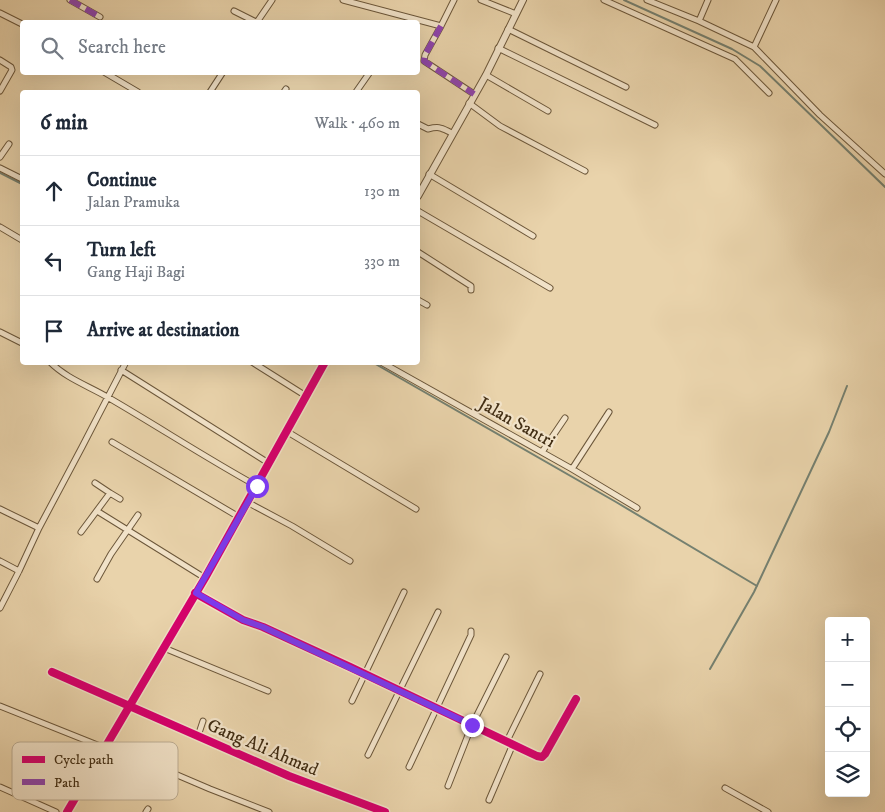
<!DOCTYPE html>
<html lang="en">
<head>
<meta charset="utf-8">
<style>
  :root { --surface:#fff; --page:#f2f2f3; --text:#1f2937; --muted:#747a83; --line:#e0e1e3 }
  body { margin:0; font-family:"IM FELL DW Pica",serif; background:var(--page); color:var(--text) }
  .controls { position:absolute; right:15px; bottom:15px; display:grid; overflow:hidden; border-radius:5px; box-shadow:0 5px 20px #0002 }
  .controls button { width:45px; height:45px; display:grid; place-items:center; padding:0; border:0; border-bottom:1px solid var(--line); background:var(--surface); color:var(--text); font:25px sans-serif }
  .stop { position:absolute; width:15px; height:15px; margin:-11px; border:4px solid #7c3aed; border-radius:50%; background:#fff }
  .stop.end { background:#7c3aed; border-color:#fff; box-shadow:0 1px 5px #0008 }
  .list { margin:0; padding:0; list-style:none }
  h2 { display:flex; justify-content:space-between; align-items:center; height:65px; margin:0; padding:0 20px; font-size:21px }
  h2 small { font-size:16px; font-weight:400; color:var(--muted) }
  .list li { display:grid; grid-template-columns:32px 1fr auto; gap:15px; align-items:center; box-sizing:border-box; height:70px; padding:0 20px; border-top:1px solid var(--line) }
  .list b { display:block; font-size:19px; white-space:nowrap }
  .list p { margin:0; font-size:16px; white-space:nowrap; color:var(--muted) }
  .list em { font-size:16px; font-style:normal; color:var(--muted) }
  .icon { flex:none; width:28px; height:28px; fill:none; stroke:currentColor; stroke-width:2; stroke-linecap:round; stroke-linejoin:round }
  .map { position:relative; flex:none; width:885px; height:812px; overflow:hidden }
  .search { position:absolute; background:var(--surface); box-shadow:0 5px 20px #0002; left:20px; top:20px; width:400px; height:55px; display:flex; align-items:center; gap:12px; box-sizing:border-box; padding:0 18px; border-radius:5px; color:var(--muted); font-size:19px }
  .panel { position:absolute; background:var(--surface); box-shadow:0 5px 20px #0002; left:20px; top:90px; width:400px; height:275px; border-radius:5px }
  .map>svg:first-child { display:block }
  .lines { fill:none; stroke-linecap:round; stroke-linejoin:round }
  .stream { stroke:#758070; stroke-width:2 }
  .minor-casing { stroke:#6c573a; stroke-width:7 }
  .tertiary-casing { stroke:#6c573a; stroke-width:8 }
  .minor { stroke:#f1e2c8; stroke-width:5 }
  .tertiary { stroke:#f1e2c8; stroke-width:6 }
  .quiet { stroke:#8e44ad; stroke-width:6; stroke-dasharray:12 6; stroke-linecap:butt }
  .cycleway-casing { stroke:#f1e2c8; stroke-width:11 }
  .cycleway { stroke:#d6006c; stroke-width:8 }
  .route { stroke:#7c3aed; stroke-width:6 }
  .labels { text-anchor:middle; stroke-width:4.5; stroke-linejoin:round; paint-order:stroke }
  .street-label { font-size:18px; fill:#422e14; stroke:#f1e2c8 }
  .key { fill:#f1e2c8; stroke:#bcac92; stroke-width:1 }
  .key-label { font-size:14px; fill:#422e14 }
</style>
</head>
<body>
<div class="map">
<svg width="885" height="812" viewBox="0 0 885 812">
  <rect width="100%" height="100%" fill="#e9d3ab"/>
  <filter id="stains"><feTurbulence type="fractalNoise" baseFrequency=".004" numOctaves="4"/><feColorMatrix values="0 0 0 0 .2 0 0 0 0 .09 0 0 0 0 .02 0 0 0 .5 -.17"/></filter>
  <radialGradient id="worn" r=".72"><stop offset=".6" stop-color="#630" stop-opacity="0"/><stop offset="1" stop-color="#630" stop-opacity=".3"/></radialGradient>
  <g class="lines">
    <!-- stream -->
    <path class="stream" d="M 624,0 L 732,49 L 760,66 L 885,187
      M 0,173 L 22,184
      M 372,362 L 616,502 L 757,586
      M 710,669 L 754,592 L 829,432 L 847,386"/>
    <!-- minor casing -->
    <g class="minor-casing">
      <path id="minor" d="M 70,0 L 100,17
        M 343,0 L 441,26 L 454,0
        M 481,0 L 516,14
        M 604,0 L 735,59 L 769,93
        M 647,0 L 699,21 L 754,47 L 820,115 L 885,174
        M 234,11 L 256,22
        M 0,13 L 22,24
        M 699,21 L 708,0
        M 257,22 L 272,0
        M 441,26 L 425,55 L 424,61 L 474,94
        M 508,29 L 626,87
        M 754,47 L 776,0
        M 498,48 L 655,125
        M 0,60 L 11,67 L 12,70 L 0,91
        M 104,72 L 138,92
        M 486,75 L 548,111
        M 210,92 L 223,72
        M 284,92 L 286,89
        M 356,92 L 370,72
        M 469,103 L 500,126 L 585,171
        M 418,124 L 428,129 C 440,126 441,128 452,133
        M 0,157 L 9,144
        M 0,168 L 22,179
        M 429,174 L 533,236
        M 418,211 L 550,288
        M 0,227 L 22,240
        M 418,252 L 471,286 L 471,290
        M 418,300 L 427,305
        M 0,332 L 22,343
        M 50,362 C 67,379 89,386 109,398 C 159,427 206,458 257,486
        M 252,362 L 306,396
        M 381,362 L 572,469 L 637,508
        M 121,370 L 270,464
        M 286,431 L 416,509
        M 112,442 L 239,517
        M 542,452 L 565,418
        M 572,469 L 609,412
        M 110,493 L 120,499
        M 247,502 L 292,526 L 350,561
        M 0,509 L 39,528
        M 97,511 L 205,578
        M 81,532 L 110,493 L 95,483
        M 0,561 L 19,571
        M 97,579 L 111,554 L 138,515
        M 195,593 L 243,620 L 263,627 L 350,667 L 537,756 L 542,757 L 545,754 L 576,699
        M 0,608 L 19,571 L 39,528 L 82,447 L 126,362
        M 164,648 L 268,691
        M 52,672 L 289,776 L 385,812
        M 352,701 L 404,592
        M 0,706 L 105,748
        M 198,736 L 203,721
        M 507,741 L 540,674
        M 107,745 L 210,789 L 269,812
        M 368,755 L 438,612
        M 409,767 L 471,635 L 471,631
        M 448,786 L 472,725 L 506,657
        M 0,787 L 56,812
        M 725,788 L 768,812
        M 489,800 L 513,744
        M 146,812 L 148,809"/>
    </g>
    <!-- tertiary casing -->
    <g class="tertiary-casing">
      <path id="tertiary" d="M 418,196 L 486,75 L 523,0
        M 67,812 L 205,578 L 325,362"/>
    </g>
    <!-- minor -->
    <use href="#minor" class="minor"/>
    <!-- tertiary -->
    <use href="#tertiary" class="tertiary"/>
    <!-- quiet -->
    <path class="quiet" d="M 70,0 L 100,17
      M 441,26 L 425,55 L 424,61 L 474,94
      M 105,73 L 106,72"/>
    <!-- cycleway casing -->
    <g class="cycleway-casing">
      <path id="cycleway" d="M 195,593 L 243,620 L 263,627 L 350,667 L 537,756 L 542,757 L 545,754 L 576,699
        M 52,672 L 289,776 L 385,812
        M 67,812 L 205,578 L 325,362"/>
    </g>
    <!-- cycleway -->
    <use href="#cycleway" class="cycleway"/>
  </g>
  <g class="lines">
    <!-- route -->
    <path class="route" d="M 257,486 L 196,593 L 243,620 L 263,627 L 472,725"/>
  </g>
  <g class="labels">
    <!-- street labels -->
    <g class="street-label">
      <text transform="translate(517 422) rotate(29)" y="6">Jalan Santri</text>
      <text transform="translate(263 747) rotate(23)" y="6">Gang Ali Ahmad</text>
    </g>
  </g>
  <!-- legend -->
  <rect x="12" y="742" width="166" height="58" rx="8" class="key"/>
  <rect x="22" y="756" width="23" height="7" fill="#d6006c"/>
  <rect x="22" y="779" width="23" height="6" fill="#8e44ad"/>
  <g class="key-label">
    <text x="54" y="764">Cycle path</text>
    <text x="54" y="787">Path</text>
  </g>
  <rect width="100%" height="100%" filter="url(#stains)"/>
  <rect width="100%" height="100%" fill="url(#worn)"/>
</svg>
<div class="controls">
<button>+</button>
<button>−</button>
<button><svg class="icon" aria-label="locate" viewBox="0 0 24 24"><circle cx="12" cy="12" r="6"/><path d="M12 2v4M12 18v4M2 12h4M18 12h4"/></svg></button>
<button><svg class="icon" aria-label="layers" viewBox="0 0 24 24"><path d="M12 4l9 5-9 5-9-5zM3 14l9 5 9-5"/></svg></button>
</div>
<div class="stop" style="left:257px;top:486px"></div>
<div class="stop end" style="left:472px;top:725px"></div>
<div class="search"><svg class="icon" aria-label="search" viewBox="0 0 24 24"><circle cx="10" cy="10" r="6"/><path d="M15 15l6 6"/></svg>Search here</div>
<section class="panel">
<h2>6 min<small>Walk · 460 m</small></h2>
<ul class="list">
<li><svg class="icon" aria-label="ahead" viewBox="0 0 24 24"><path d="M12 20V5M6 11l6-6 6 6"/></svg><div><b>Continue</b><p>Jalan Pramuka</p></div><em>130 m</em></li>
<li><svg class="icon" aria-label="left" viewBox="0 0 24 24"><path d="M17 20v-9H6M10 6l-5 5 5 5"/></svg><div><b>Turn left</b><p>Gang Haji Bagi</p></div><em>330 m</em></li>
<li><svg class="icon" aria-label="arrive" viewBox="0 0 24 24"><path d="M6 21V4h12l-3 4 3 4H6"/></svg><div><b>Arrive at destination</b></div></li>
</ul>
</section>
</div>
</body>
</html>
